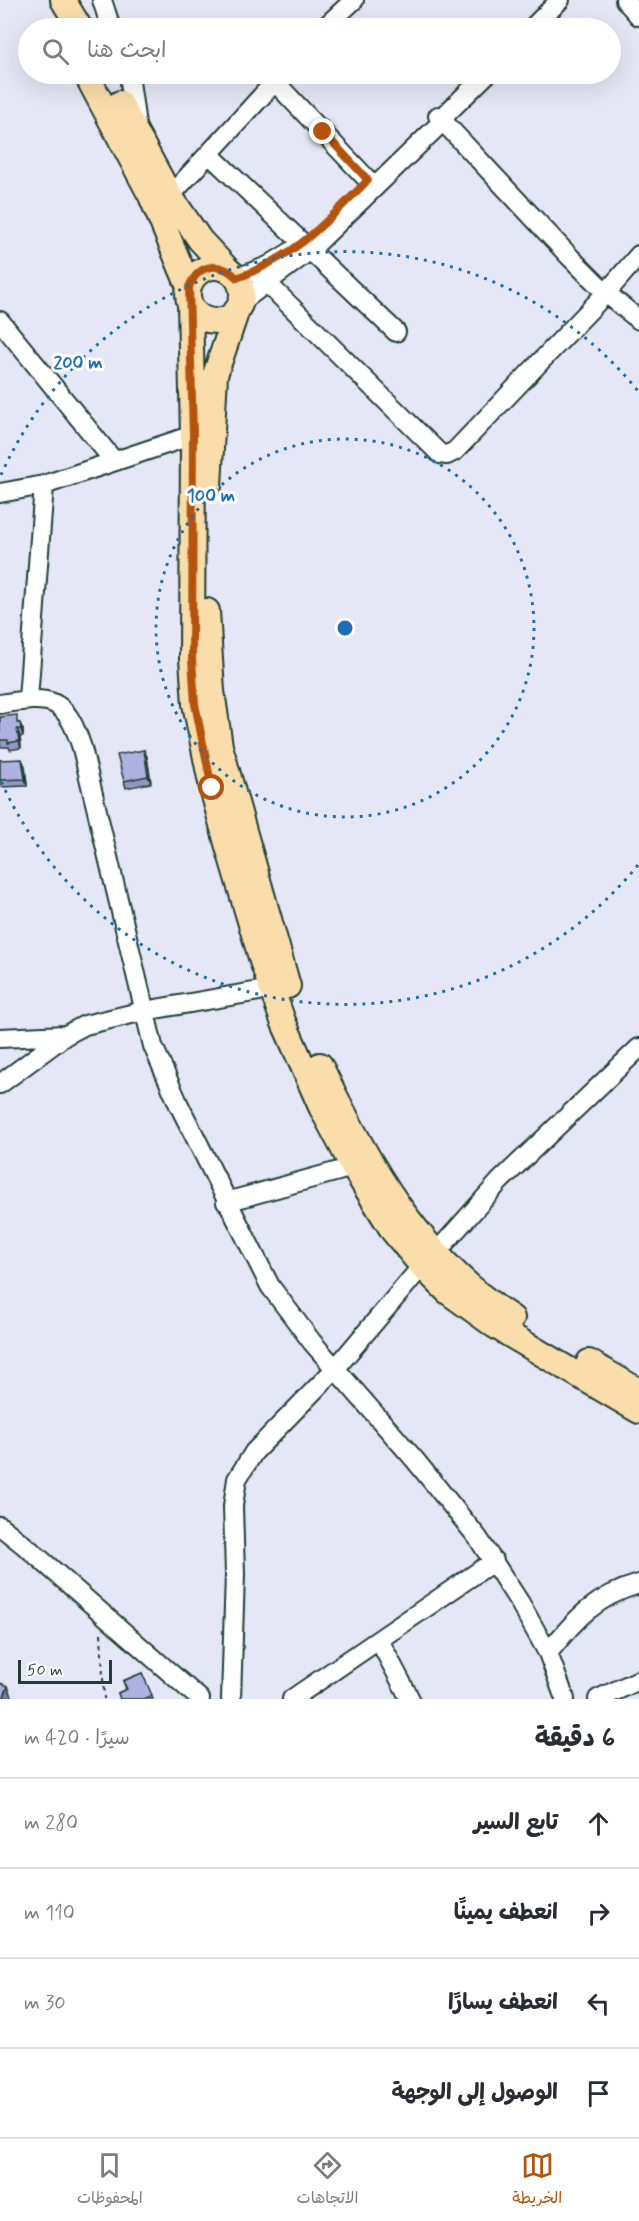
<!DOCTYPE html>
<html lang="ar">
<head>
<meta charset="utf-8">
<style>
  :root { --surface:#fff; --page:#f7f7f7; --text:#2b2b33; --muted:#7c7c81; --line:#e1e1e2; --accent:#b45309 }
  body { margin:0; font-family:Mynerve,"Playpen Sans Arabic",sans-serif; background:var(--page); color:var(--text); direction:rtl }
  .scale { position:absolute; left:18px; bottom:15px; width:94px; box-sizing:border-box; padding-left:6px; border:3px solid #1f3d34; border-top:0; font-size:16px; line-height:21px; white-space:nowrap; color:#1f3d34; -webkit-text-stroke:4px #fff; paint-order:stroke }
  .stop { position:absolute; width:18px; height:18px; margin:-14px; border:4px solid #b45309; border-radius:50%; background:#fff }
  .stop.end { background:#b45309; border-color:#fff; box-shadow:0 2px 6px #0008 }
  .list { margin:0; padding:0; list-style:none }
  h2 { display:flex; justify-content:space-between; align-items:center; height:78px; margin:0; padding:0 24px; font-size:26px }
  h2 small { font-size:20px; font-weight:400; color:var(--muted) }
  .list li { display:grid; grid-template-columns:39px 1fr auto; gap:18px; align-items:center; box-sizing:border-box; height:90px; padding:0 24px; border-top:2px solid var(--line) }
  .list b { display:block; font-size:22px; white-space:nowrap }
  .list em { font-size:20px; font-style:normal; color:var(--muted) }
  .icon { flex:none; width:33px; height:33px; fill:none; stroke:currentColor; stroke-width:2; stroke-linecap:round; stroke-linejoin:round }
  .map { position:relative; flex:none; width:639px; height:1699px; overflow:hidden; direction:ltr }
  .search { position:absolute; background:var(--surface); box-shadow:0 6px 24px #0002; left:18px; right:18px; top:18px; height:66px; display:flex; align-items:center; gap:15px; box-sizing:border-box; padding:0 21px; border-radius:33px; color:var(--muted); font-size:22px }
  .sheet { height:438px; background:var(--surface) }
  nav { display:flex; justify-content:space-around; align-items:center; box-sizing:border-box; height:84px; border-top:2px solid var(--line); background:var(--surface); font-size:16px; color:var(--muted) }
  nav a { display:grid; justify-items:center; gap:3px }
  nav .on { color:var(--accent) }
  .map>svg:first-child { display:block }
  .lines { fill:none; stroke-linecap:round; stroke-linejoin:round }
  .minor-casing { stroke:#1f3d34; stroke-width:22 }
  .major-casing { stroke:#1f3d34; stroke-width:28 }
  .path { stroke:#1f3d34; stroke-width:2; stroke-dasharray:4.5 4.5; stroke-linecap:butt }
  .minor { stroke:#fff; stroke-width:18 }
  .major { stroke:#faddab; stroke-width:24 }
  .wall { fill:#9597c2; stroke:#1f3d34; stroke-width:1.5 }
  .shaded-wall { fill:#797b9e; stroke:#1f3d34; stroke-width:1.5 }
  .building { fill:#adb0e1; stroke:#1f3d34; stroke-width:1.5 }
  .route { stroke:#b45309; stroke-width:8 }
  .ring { fill:none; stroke:#1f6fb2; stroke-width:3; stroke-dasharray:3 6 }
  .centre { fill:#1f6fb2; stroke:#fff; stroke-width:3 }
  .ring-label { font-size:18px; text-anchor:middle; font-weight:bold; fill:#1f6fb2; stroke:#fff; stroke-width:6; stroke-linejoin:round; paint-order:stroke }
</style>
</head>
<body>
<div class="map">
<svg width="639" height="1699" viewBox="0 0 639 1699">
  <rect width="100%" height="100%" fill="#e6e7f6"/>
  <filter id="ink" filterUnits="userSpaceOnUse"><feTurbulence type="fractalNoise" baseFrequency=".0167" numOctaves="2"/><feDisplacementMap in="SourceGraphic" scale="12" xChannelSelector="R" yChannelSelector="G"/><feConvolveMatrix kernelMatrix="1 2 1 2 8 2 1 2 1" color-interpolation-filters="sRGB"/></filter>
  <g filter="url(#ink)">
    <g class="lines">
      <!-- minor casing -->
      <g class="minor-casing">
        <path id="minor" d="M 102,0 L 111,28
          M 625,0 L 639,16
          M 324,28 L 354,0
          M 532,28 L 560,0
          M 129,74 L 136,125
          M 275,82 L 368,180
          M 438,116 L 570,257 L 606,293 L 639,320
          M 209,154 L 396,332
          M 170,196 L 282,74
          M 237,278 L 268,266 L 297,248
          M 268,284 L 440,454 L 447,455 L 455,451 L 606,293 L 639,255
          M 241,302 L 309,251 L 443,121 L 448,112 L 487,74
          M 0,321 L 114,461
          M 0,493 L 44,485 L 193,435
          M 28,699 L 44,485
          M 0,704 C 50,696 65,695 82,748 L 153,1046 L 179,1105 L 270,1286 L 312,1342 L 415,1460 L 478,1538 L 520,1603 L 548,1653 L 565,1699
          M 0,1038 L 66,1035
          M 0,1084 L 66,1035 L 85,1025 L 144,1011 L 271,989
          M 226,1202 L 353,1167
          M 435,1254 L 500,1181 L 639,1048
          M 0,1526 L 30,1550 L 200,1699
          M 379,1640 L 410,1699
          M 548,1653 C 575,1619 596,1596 639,1584
          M 231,1699 L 235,1574 L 233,1506 L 237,1479 L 254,1452 L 335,1369 L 422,1266
          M 292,1699 L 494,1561
          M 598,1699 L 639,1680"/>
      </g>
      <!-- major casing -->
      <g class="major-casing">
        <path id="major" d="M 63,0 L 80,28
          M 86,74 L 151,196 L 189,287
          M 120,103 L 170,196 L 200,240 L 229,271
          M188 294a27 27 0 1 1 54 0a27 27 0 1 1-54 0Z
          M 190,304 L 193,435 L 192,659 L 195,704 L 212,788 L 228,847 L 262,961 L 283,1021 L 321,1107 L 353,1167 L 393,1231 L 422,1266 L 448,1292 L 495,1326 L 639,1411
          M 209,486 L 215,375 L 237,310
          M 207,611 L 212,691 L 220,746 L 288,986
          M 320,1065 C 366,1162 419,1258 512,1318
          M 589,1362 L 639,1391"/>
      </g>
      <!-- path -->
      <path class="path" d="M 101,1633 L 104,1699"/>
      <!-- minor -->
      <use href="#minor" class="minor"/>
      <!-- major -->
      <use href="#major" class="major"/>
    </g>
    <!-- wall -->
    <path class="wall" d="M 0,717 L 19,723 L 23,730 L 23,736 L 20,737 L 21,748 L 10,750 L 9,747 L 1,747 L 0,744 Z
      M 144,750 L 147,757 L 151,783 L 126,788 L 124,781 Z
      M 0,760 L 25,766 L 27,786 L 0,787 Z
      M 142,1673 L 153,1699 L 120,1699 L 118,1693 L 126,1689 L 123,1681 Z"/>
    <!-- shaded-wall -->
    <path class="shaded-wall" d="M 20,723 L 23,730 L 23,736 L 21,729 Z
      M 17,729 L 20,737 L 21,748 L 19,741 Z
      M 144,750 L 147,757 L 151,783 L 148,776 Z
      M 22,759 L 25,766 L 27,786 L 25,779 Z
      M 8,1686 L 12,1696 L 11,1699 L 3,1699 Z"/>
    <!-- building -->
    <path class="building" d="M 17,715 L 17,723 L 20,723 L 21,729 L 17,729 L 19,741 L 8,743 L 8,740 L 0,740 L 0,717 Z
      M 144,750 L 148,776 L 124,781 L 117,755 Z
      M 22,759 L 25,779 L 0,780 L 0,760 Z
      M 142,1673 L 152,1695 L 143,1699 L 120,1699 L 118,1693 L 127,1689 L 123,1681 Z
      M 0,1683 L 8,1686 L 3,1699 L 0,1699 Z"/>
  </g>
  <g class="lines" filter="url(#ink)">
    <!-- route -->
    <path class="route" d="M 212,788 L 195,704 L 192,659 L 193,435 L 189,287 C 199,263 220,261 237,278 C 298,255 323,225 368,180 L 323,132"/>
  </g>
  <!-- distance rings -->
  <g class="ring">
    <circle cx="345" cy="628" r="189"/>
    <path d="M638 865A377 377 0 0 1 1 781M1 475A377 377 0 0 1 638 391"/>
  </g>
  <circle cx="345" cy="628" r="9" class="centre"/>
  <g class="ring-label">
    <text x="78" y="368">200 m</text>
    <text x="211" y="501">100 m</text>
  </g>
</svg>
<div class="scale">50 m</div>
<div class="stop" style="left:212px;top:788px"></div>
<div class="stop end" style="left:323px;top:132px"></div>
<div class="search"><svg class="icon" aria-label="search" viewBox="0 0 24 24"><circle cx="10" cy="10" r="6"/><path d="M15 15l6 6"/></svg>ابحث هنا</div>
</div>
<section class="sheet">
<h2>6 دقيقة<small>سيرًا · 420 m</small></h2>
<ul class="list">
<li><svg class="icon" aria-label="ahead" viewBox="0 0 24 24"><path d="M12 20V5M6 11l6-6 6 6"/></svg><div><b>تابع السير</b></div><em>280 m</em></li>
<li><svg class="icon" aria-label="right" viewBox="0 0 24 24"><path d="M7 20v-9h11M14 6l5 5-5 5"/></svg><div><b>انعطف يمينًا</b></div><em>110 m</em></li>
<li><svg class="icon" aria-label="left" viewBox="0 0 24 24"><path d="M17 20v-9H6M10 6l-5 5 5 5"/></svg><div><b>انعطف يسارًا</b></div><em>30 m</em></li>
<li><svg class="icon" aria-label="arrive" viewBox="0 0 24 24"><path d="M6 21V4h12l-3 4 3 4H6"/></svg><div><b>الوصول إلى الوجهة</b></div></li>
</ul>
</section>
<nav>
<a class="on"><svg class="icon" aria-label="map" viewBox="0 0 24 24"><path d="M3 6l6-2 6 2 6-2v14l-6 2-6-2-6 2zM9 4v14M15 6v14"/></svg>الخريطة</a>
<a><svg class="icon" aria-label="directions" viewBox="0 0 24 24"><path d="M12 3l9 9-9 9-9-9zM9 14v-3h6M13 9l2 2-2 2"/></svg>الاتجاهات</a>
<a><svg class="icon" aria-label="saved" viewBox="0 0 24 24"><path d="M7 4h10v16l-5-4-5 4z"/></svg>المحفوظات</a>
</nav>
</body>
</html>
